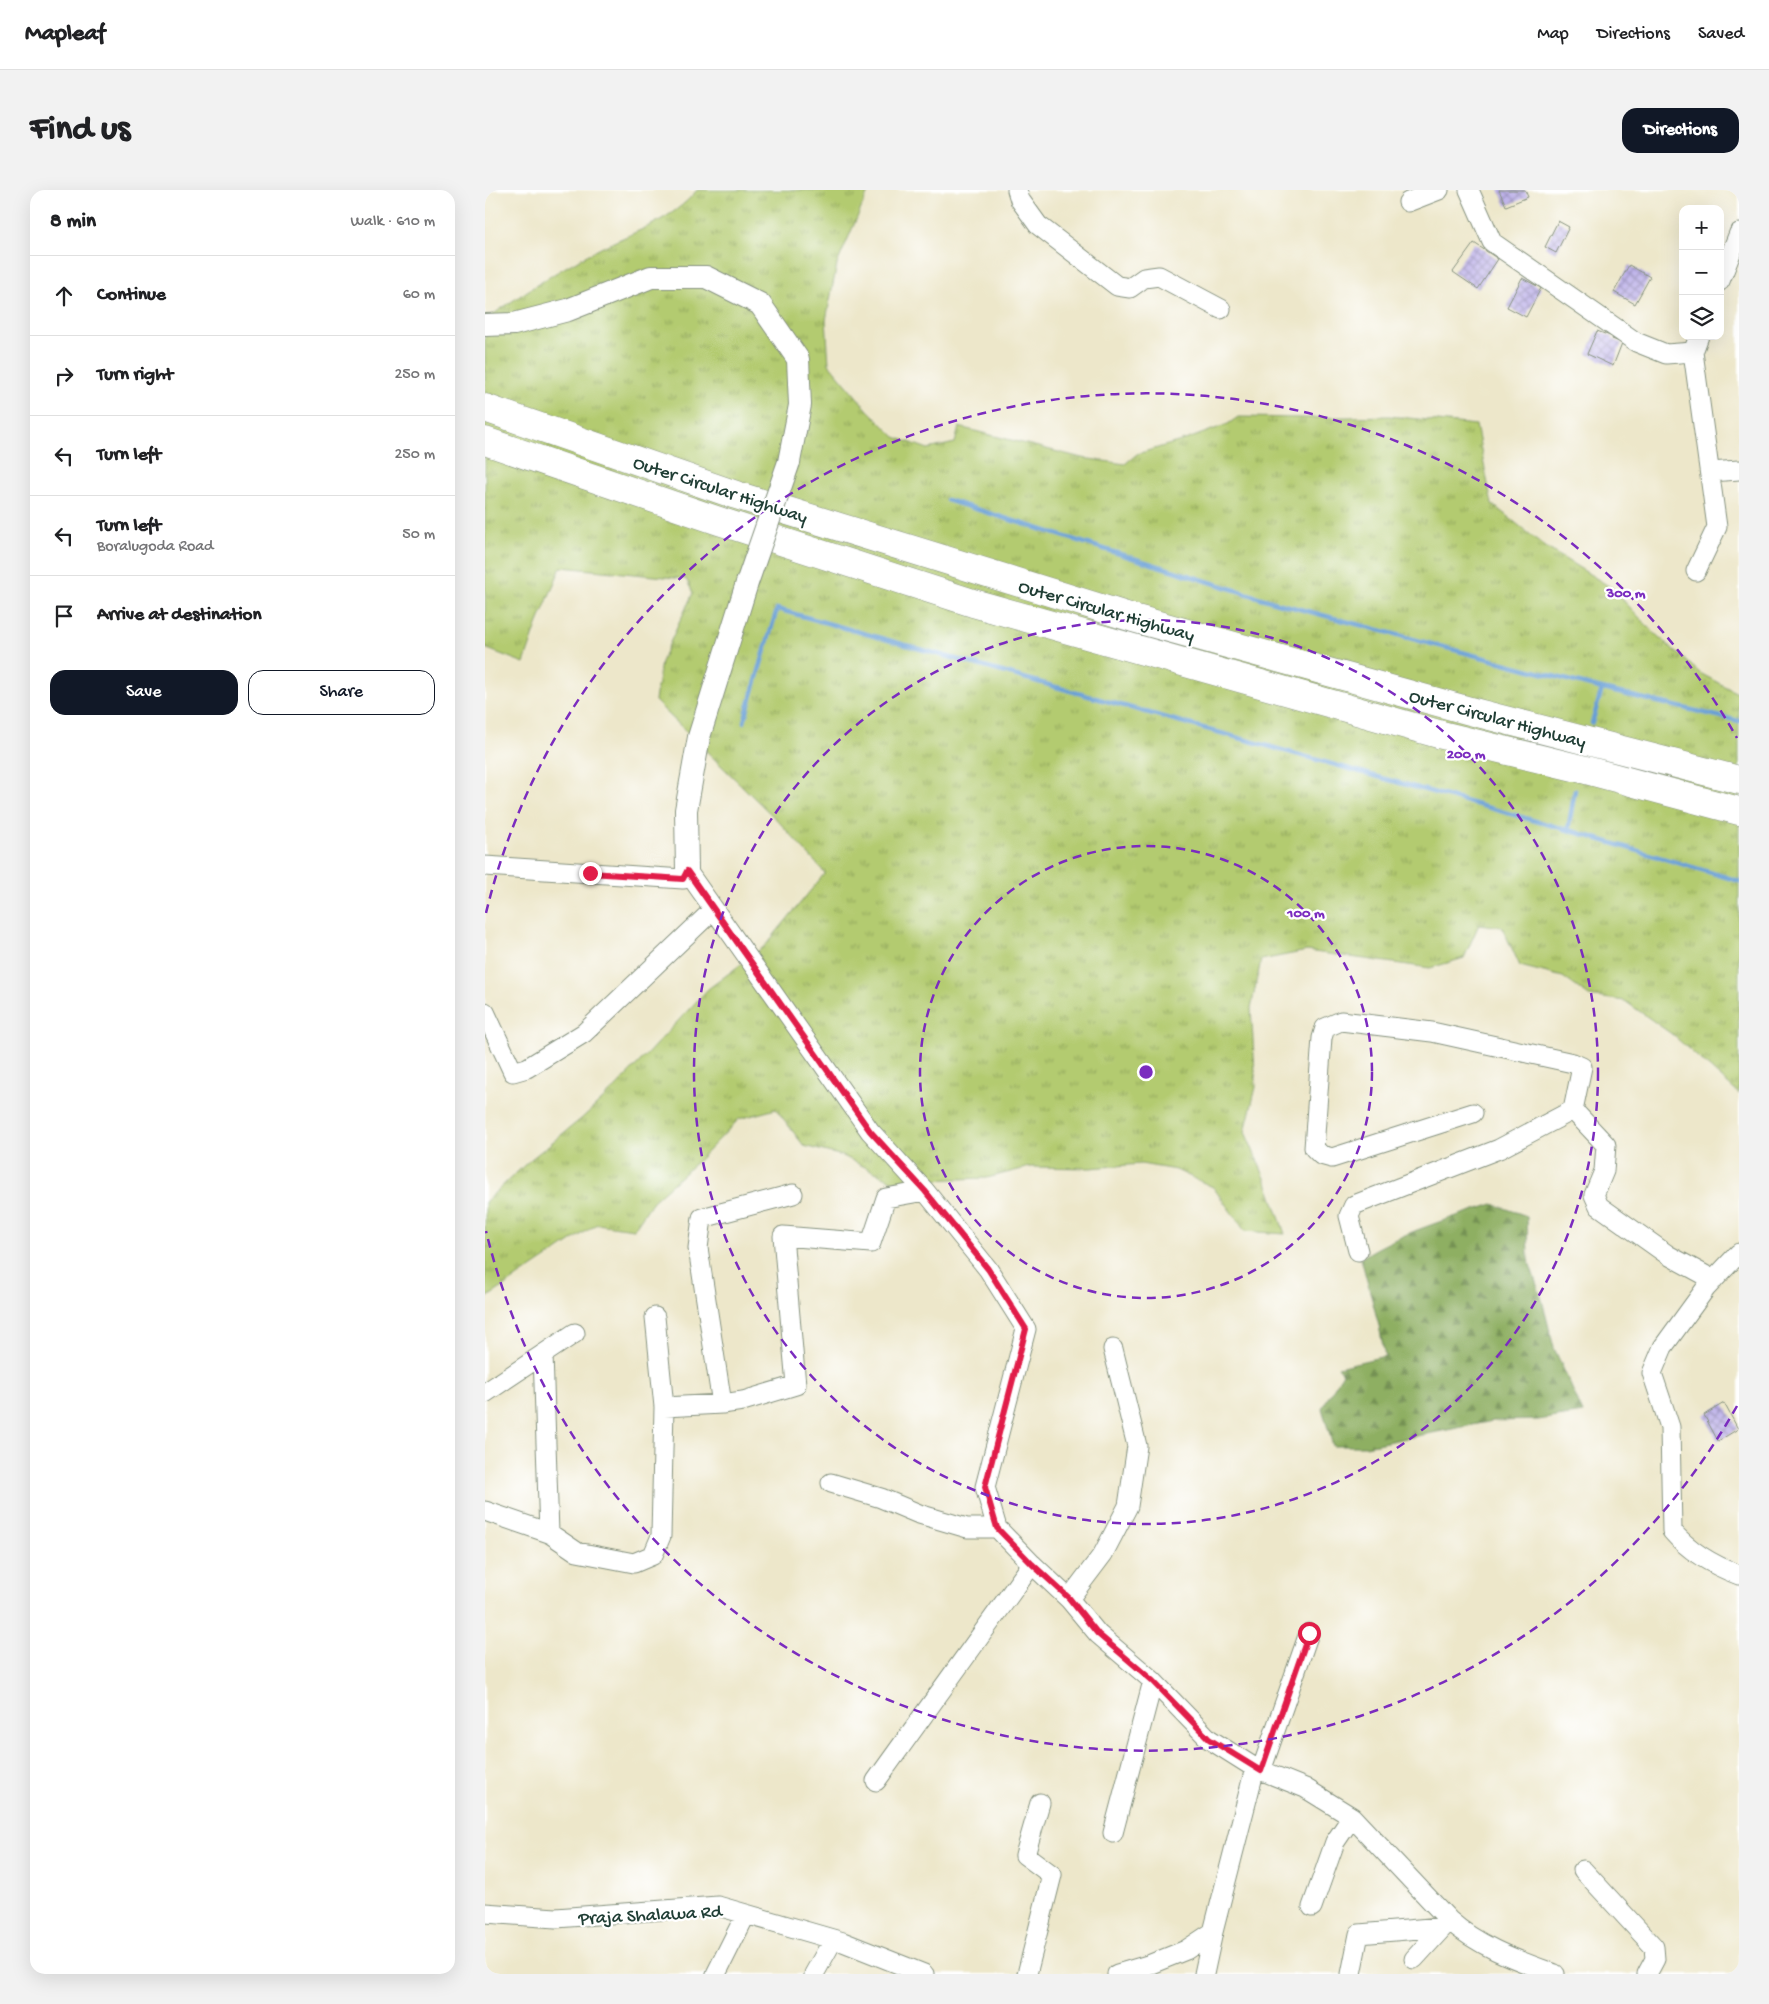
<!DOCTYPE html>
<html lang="en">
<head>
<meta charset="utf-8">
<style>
  :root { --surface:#fff; --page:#f2f2f2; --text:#202124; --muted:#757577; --line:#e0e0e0; --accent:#111827 }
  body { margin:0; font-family:"Gochi Hand",sans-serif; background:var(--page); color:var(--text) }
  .controls { position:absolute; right:15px; top:15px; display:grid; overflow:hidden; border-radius:10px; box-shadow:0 5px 20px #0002 }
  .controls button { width:45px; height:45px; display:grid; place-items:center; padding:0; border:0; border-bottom:1px solid var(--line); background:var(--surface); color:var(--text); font:25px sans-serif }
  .stop { position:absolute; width:15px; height:15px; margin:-11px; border:4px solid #e11d48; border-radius:50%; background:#fff }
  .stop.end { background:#e11d48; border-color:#fff; box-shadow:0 1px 5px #0008 }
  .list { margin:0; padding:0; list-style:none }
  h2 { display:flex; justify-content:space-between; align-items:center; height:65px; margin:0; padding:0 20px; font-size:21px }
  h2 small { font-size:16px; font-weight:400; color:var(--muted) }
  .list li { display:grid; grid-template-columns:32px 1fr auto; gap:15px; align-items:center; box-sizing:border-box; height:80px; padding:0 20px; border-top:1px solid var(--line) }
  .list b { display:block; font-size:19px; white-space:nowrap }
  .list p { margin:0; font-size:16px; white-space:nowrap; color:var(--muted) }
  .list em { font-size:16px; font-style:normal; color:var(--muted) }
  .actions { display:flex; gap:10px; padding:15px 20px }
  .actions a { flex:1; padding:11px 0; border:1px solid var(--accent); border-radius:15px; text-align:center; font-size:18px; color:var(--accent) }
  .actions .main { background:var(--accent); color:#fff }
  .icon { flex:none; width:28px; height:28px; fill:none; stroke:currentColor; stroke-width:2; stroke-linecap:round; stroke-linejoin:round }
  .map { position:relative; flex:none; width:1254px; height:1784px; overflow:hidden; border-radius:15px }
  header { display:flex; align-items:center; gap:30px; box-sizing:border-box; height:70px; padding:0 25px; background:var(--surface); border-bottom:1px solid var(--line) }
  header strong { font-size:24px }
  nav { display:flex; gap:28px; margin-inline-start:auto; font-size:18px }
  .intro { display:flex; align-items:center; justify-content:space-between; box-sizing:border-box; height:120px; padding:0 30px }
  h1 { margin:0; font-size:35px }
  .button { padding:12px 22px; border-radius:15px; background:var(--accent); color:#fff; font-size:18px; font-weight:700 }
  main { display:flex; gap:30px; padding:0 30px }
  aside { flex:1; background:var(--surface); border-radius:15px; box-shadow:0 5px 20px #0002 }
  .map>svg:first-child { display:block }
  .grass { fill:url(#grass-tufts); stroke:#698452 }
  .forest { fill:url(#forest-firs); stroke:#56764b }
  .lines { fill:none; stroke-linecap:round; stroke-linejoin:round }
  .stream { stroke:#689fd6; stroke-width:4.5 }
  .building { fill:url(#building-cross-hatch) }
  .minor-casing { stroke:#86927f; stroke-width:21 }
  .tertiary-casing { stroke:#86927f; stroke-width:24 }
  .motorway-casing { stroke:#86927f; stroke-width:29 }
  .minor { stroke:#fff; stroke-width:19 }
  .tertiary { stroke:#fff; stroke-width:22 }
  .motorway { stroke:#fff; stroke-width:28 }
  .tertiary-bridge-casing { stroke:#86927f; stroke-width:24; stroke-linecap:butt }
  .tertiary-bridge { stroke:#fff; stroke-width:22 }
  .route { stroke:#e11d48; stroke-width:6 }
  .ring { fill:none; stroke:#7b2cbf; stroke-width:2.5; stroke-dasharray:9 6 }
  .labels { text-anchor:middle; stroke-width:4.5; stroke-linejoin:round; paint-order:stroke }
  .street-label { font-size:19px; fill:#1f3d34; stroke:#fff }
  .centre { fill:#7b2cbf; stroke:#fff; stroke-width:2.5 }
  .ring-label { font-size:15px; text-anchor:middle; font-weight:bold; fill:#7b2cbf; stroke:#fff; stroke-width:4.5; stroke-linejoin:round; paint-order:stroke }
</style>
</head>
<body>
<header>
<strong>Mapleaf</strong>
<nav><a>Map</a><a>Directions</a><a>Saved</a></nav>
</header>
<div class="intro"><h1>Find us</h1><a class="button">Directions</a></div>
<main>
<aside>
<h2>8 min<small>Walk · 610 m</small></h2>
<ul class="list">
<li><svg class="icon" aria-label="ahead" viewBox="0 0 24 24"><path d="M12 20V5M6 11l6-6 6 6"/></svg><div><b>Continue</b></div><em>60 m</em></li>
<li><svg class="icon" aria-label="right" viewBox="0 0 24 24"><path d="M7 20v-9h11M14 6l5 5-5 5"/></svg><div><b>Turn right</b></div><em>250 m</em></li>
<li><svg class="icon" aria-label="left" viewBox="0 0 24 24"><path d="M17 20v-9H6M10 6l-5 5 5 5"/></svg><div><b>Turn left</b></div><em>250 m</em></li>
<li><svg class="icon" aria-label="left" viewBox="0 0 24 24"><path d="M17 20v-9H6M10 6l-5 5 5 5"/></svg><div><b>Turn left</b><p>Boralugoda Road</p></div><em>50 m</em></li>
<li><svg class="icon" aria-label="arrive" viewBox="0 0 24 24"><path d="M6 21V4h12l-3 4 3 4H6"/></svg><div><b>Arrive at destination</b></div></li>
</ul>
<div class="actions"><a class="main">Save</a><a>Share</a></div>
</aside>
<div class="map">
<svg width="1254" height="1784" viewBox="0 0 1254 1784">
  <defs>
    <pattern id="grass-tufts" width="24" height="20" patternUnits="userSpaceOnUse" patternTransform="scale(1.25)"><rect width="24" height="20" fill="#b3cb70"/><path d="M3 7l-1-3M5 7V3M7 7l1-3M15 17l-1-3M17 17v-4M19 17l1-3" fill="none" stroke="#91a65d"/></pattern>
    <pattern id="forest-firs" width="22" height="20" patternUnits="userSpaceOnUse" patternTransform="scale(1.25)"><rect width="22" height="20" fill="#8eaf62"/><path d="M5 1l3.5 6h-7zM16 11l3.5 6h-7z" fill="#739052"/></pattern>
    <pattern id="building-cross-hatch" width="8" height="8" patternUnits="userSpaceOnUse" patternTransform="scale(1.25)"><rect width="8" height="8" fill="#beb2e9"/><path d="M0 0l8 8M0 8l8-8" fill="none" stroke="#9a92be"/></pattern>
  </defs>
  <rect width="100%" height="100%" fill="#fff"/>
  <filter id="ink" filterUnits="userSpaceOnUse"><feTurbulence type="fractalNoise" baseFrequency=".02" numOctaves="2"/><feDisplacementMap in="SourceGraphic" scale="10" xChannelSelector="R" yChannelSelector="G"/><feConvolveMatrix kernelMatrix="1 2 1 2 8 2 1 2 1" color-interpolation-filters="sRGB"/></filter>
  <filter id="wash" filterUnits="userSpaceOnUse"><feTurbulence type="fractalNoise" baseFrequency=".0096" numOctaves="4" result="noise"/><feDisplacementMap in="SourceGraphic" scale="20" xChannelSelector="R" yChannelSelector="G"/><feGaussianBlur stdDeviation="1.12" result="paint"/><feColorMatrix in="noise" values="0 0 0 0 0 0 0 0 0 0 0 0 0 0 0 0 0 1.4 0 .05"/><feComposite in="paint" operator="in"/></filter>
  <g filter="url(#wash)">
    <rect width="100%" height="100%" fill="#ede7ca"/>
    <!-- grass -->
    <path class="grass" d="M 212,0 L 384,0 L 352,74 L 341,130 L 344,174 L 382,219 L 410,247 L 443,259 L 470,253 L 474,237 L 597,268 L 640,274 L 652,264 L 703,249 L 743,234 L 753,227 L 822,228 L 904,226 L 991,235 L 1007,314 L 1062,358 L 1127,398 L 1167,441 L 1215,483 L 1254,504 L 1254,904 L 1188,845 L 1140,811 L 1104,806 L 1078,787 L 1035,776 L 1017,737 L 994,734 L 979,768 L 945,778 L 822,761 L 776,770 L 766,818 L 771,897 L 760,942 L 783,995 L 800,1044 L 760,1041 L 728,997 L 691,980 L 656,974 L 605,978 L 545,977 L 502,988 L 408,991 L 358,966 L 319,956 L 291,919 L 254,929 L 215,969 L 168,1011 L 149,1039 L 112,1034 L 0,1109 L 0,1012 L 45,970 L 96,929 L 132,896 L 223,799 L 280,756 L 340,683 L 294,632 L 170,511 L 176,472 L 208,403 L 201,389 L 76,377 L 52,435 L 39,473 L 0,458 L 0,133 L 3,128 C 40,102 77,77 118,57 C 151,41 188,30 212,0 Z"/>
    <!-- forest -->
    <path class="forest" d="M 1008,1014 L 1042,1026 L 1043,1069 L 1057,1110 L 1069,1158 L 1098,1223 L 1053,1230 L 1008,1231 L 881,1256 L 848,1256 L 837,1218 L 858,1183 L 853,1177 L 900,1166 L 894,1136 L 876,1068 C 916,1042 964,1029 1008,1014 Z"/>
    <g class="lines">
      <!-- stream -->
      <path class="stream" d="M 462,310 L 792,413 L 1117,499 L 1254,531
        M 259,532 L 292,419 L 1083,640 L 1254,691
        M 1107,533 L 1117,499
        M 1083,640 L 1090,600"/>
    </g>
    <g id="blocks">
      <!-- building -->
      <path class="building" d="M 1014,0 L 1040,0 L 1043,7 L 1021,16 Z
        M 1073,31 L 1084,37 L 1071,63 L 1060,57 Z
        M 989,53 L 1013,69 L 993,99 L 968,82 Z
        M 1144,75 L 1165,87 L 1150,114 L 1129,102 Z
        M 1037,88 L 1056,98 L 1041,127 L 1022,117 Z
        M 1112,141 L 1128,147 L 1127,149 L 1137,153 L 1128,176 L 1102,164 Z
        M 1239,1213 L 1253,1239 L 1233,1251 L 1219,1225 Z"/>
    </g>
  </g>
  <g filter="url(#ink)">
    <use href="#blocks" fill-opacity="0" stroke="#86927f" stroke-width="1"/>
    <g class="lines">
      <!-- minor casing -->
      <g class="minor-casing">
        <path id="minor" d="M 532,0 L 535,10 L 553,35 L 632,96 L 645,98 L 659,88 L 674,86 L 736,119
          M 984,0 L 1007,52 L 1151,152 L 1181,164 L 1208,162
          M 923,12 L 954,0
          M 1235,91 L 1254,43
          M 1225,282 L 1254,280
          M 1211,381 L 1232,337 L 1208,162 L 1214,146
          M 0,676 L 198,689 L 202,681
          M 202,681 L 385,941 L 440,1001 L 503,1079 L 541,1139 L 500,1297 L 512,1338 L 547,1374 L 584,1409 L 613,1444 L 668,1491 L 724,1549 L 770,1578 L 820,1598 L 867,1627 L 964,1730 C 994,1757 1032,1770 1070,1784
          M 0,822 L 28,882 L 42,878 L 99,843 L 229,719
          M 988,923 L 847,968 L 836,965 L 829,958 L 837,848 L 840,838 L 856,831 L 947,842 L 1088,873 L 1097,877 L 1088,920 L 1121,955 L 1119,981 L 1109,1005 L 1114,1016 L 1183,1065 L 1229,1090
          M 873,1061 L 864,1026 L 869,1015 L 1014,959 L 1088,920
          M 1254,1063 L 1221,1098 L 1178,1157 L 1167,1183 L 1185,1237 L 1187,1341 C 1204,1361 1230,1376 1254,1385
          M 58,1164 L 64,1343
          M 0,1203 L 90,1143
          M 237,1214 L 213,1058 L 217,1028 L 308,1004
          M 179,1217 L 237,1214 L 258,1211 L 311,1195 L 298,1046 L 386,1053 L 401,1008 L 440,1001
          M 346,1293 L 396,1308 L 434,1324 L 482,1338 L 512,1338
          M 0,1321 L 64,1343 L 92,1362 L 149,1373 L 168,1365 L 176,1346 L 179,1217 L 170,1127
          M 584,1409 L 618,1364 L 643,1316 L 652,1256 L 628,1159
          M 776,1581 L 824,1443
          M 391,1591 L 547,1374
          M 628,1643 L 668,1491
          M 1098,1680 L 1169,1757 L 1170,1769 L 1162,1784
          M 827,1717 L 850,1652 L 867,1627
          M 0,1723 L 71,1728 L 233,1716 L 358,1752 L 439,1784
          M 929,1769 L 962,1733
          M 231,1784 L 261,1724
          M 329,1784 L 348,1750
          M 542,1784 L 567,1685 L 540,1665 L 555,1613
          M 632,1784 L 666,1774 L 701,1760 L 728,1742
          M 719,1784 L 728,1742 L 770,1578
          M 866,1784 L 874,1744 L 957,1737"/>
      </g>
      <!-- tertiary casing -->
      <g class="tertiary-casing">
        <path id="tertiary" d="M 0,135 L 29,134 L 83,120 L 166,87 L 221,87 L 275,114 L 313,169 L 315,215 L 304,272
          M 202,681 L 201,620 L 214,547 L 262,393"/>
      </g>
      <!-- motorway casing -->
      <g class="motorway-casing">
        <path id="motorway" d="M 0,218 L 251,305 L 648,428 L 985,521 L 1254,590
          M 0,251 L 234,331 L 488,413 L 957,545 L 1101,580 L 1254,621"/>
      </g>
      <!-- minor -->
      <use href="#minor" class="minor"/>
      <!-- tertiary -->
      <use href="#tertiary" class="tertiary"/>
      <!-- motorway -->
      <use href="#motorway" class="motorway"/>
      <!-- tertiary-bridge casing -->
      <g class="tertiary-bridge-casing">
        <path id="tertiary-bridge" d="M 262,393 L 304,272"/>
      </g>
      <!-- tertiary-bridge -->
      <use href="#tertiary-bridge" class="tertiary-bridge"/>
    </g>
  </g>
  <g class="lines" filter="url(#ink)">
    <!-- route -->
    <path class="route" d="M 105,683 L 198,689 L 202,681 L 385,941 L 440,1001 L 503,1079 L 541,1139 L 500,1297 L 512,1338 L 547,1374 L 584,1408 L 613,1444 L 668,1491 L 724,1549 L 776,1581 L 824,1443"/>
  </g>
  <!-- distance rings -->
  <g class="ring">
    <circle cx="661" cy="882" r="226"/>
    <circle cx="661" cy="882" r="452"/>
    <path d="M1252 1216A679 679 0 0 1 1 1041M1 723A679 679 0 0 1 1252 548"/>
  </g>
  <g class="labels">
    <!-- street labels -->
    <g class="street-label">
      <text transform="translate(236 298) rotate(18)" y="7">Outer Circular Highway</text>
      <text transform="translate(622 419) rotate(16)" y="7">Outer Circular Highway</text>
      <text transform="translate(1013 527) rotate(15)" y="7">Outer Circular Highway</text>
      <text transform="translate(165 1723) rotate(-3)" y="7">Praja Shalawa Rd</text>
    </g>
  </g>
  <circle cx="661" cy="882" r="8" class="centre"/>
  <g class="ring-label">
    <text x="1141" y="407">300 m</text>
    <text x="981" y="568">200 m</text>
    <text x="821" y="727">100 m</text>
  </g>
</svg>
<div class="controls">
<button>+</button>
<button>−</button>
<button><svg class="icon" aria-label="layers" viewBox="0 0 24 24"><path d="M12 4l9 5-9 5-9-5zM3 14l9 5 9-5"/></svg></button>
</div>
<div class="stop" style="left:824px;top:1443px"></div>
<div class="stop end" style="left:105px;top:683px"></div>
</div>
</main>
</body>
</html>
